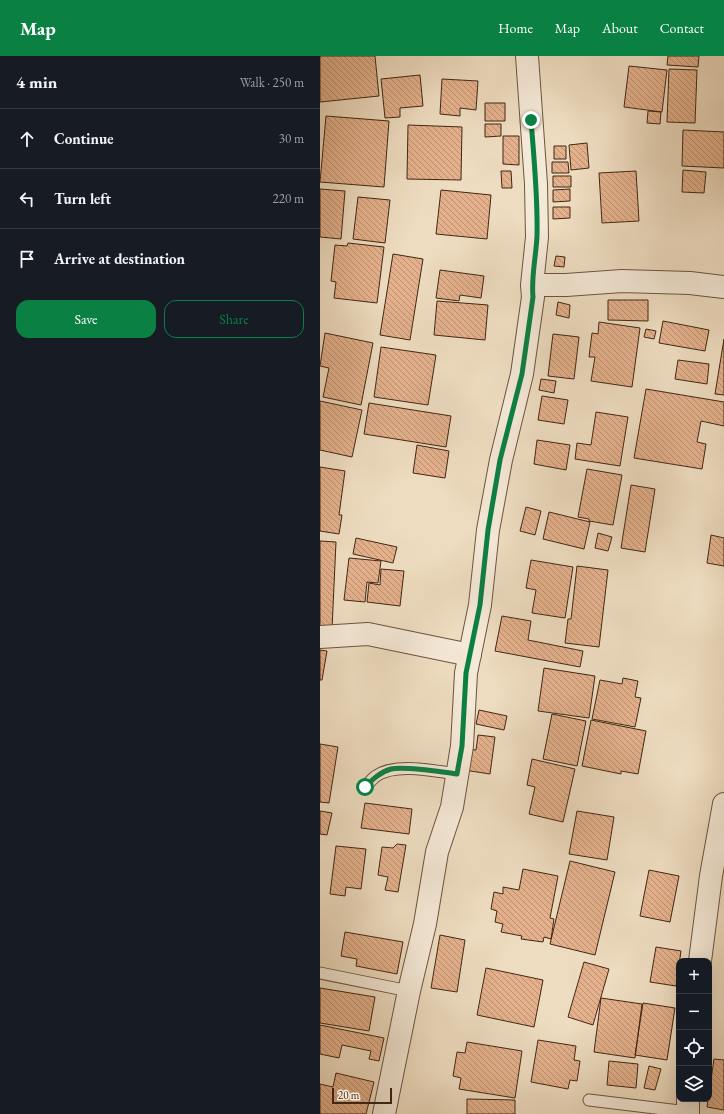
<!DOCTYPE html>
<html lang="en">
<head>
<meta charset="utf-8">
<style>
  :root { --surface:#171b24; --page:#242831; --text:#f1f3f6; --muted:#9ea1a6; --line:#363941; --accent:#0b8043 }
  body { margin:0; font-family:"EB Garamond",serif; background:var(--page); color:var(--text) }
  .controls { position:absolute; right:12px; bottom:12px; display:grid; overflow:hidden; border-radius:8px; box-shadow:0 4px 16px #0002 }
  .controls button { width:36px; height:36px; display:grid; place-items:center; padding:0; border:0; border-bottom:1px solid var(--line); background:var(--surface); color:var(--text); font:20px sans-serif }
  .scale { position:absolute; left:12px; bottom:10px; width:60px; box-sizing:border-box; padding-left:4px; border:2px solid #412714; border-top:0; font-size:11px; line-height:14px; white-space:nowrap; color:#412714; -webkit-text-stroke:3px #f4e8d6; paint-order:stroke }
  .stop { position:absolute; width:12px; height:12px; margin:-9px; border:3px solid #0b8043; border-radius:50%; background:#fff }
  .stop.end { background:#0b8043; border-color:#fff; box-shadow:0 1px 4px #0008 }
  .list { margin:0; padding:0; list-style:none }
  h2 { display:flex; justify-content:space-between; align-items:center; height:52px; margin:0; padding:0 16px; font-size:17px }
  h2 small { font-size:13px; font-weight:400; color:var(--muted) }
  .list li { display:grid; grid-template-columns:26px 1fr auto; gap:12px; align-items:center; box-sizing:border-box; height:60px; padding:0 16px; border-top:1px solid var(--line) }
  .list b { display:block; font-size:15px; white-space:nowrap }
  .list em { font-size:13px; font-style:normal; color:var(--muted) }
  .actions { display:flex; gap:8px; padding:12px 16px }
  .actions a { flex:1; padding:9px 0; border:1px solid var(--accent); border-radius:12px; text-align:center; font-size:14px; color:var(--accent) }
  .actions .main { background:var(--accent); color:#fff }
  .icon { flex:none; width:22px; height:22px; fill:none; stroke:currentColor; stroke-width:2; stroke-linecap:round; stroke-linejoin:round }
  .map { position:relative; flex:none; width:404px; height:1058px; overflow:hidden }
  header { display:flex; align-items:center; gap:24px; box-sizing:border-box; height:56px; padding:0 20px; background:var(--accent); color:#fff }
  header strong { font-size:19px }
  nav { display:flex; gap:22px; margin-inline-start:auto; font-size:14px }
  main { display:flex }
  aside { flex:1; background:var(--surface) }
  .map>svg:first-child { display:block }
  .building { fill:url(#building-back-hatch); stroke:#412714 }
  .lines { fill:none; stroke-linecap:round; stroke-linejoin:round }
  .service-casing { stroke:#6c543f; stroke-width:13 }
  .minor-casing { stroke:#6c543f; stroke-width:24 }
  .service { stroke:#f4e8d6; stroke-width:11 }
  .minor { stroke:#f4e8d6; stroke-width:22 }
  .route { stroke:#0b8043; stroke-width:5 }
</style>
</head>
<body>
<header>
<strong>Map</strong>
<nav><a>Home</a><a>Map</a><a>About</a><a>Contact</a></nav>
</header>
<main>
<aside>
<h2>4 min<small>Walk · 250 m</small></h2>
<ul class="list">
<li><svg class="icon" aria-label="ahead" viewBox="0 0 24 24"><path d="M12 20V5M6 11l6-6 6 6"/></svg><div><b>Continue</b></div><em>30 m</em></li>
<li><svg class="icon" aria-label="left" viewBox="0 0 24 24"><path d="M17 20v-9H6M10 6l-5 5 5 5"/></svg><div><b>Turn left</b></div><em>220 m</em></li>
<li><svg class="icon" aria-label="arrive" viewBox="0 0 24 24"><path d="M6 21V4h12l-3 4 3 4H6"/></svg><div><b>Arrive at destination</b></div></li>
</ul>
<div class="actions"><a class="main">Save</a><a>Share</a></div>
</aside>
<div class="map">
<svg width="404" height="1058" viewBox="0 0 404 1058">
  <defs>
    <pattern id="building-back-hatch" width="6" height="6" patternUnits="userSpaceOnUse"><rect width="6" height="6" fill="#e4b18c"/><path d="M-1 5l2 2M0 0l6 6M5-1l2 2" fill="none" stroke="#ba9071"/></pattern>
  </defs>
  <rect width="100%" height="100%" fill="#eedcc0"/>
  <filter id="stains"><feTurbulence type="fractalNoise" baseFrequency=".005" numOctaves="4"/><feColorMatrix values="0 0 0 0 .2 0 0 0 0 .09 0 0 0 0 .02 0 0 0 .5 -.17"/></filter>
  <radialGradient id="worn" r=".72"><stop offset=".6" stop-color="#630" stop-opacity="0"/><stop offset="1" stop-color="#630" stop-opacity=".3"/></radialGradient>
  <!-- building -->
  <path class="building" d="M 0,0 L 55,0 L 59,40 L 0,46 Z
    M 348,0 L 379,0 L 378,11 L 347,9 Z
    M 309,10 L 347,14 L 342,56 L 304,51 Z
    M 349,13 L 377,14 L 375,67 L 347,66 Z
    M 100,19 L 103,50 L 80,52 L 80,61 L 65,62 L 61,23 Z
    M 122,23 L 158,25 L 156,54 L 140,52 L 140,60 L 120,58 Z
    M 165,47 L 185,47 L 185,65 L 165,65 Z
    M 328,55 L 341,56 L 340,68 L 327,67 Z
    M 6,60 L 69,65 L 64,131 L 0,126 Z
    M 165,68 L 181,68 L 181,80 L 165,81 Z
    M 88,69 L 142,71 L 141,124 L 87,123 Z
    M 363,74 L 404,76 L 404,112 L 362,110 Z
    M 183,80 L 199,80 L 199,109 L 183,108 Z
    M 267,87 L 269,112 L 251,114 L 249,89 Z
    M 234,90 L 246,90 L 246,103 L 234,103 Z
    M 232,106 L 248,106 L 249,117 L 232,117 Z
    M 363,114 L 386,116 L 384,137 L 362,136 Z
    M 181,115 L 191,115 L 192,132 L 182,132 Z
    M 316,115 L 319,165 L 282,167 L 279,117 Z
    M 233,120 L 251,120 L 251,131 L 233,131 Z
    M 0,133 L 25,135 L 21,183 L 0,181 Z
    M 250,133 L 250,145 L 233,146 L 233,134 Z
    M 121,134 L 171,139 L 167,183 L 116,178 Z
    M 38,141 L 70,144 L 65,187 L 33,183 Z
    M 233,151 L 250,151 L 250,162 L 233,163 Z
    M 28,187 L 64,191 L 57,247 L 14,242 L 16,226 L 11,225 L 15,189 L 27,190 Z
    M 73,198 L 103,203 L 90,284 L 60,279 Z
    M 236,200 L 245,201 L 244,211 L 234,210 Z
    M 120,214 L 164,220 L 161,242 L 140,239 L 139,245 L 116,242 Z
    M 288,244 L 328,244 L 328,265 L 288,264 Z
    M 117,245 L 168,249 L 165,284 L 114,279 Z
    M 238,246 L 250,249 L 249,262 L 236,259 Z
    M 343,265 L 389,274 L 385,295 L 339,287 Z
    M 279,266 L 320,272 L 312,331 L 271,325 L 275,301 L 269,301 L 272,277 L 278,278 Z
    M 326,273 L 336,275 L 334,283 L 324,281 Z
    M 5,277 L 53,287 L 41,349 L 3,341 L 9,312 L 0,310 Z
    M 233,278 L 259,281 L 254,323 L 228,320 Z
    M 404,283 L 404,339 L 395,338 Z
    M 61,291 L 116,299 L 108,349 L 54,341 Z
    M 358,304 L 389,308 L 387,328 L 355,323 Z
    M 221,323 L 236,325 L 234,337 L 219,334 Z
    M 326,333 L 404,346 L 404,370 L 381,365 L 377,386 L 386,388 L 382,413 L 314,402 Z
    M 222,340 L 248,344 L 244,368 L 218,364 Z
    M 0,345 L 42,354 L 32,401 L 0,394 Z
    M 49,347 L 131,360 L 126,391 L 44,378 Z
    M 276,356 L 308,361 L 300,410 L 255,403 L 257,387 L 271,389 Z
    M 217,384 L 250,389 L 246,414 L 214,408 Z
    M 97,389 L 129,395 L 125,422 L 93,417 Z
    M 0,411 L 25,415 L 19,459 L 22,459 L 19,478 L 0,475 Z
    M 267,413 L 302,419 L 293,469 L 269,465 L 269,463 L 258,461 Z
    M 311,429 L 335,433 L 325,496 L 301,492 Z
    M 206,451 L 221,455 L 215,479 L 200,475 Z
    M 229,456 L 270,466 L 264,493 L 223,483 Z
    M 278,477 L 292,481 L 288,495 L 275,492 Z
    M 391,479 L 404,482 L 404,510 L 387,507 Z
    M 36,482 L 77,491 L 73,507 L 33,498 Z
    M 0,485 L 16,486 L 12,573 L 0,572 Z
    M 29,502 L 61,505 L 58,527 L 47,526 L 45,546 L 24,544 Z
    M 211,504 L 253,511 L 245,562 L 212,557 L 216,534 L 206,532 Z
    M 257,510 L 288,514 L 279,591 L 245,587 L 248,563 L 251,563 Z
    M 61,513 L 84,515 L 80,550 L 47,546 L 49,527 L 60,529 Z
    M 182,560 L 211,565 L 208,584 L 263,595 L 260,611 L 175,595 Z
    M 0,594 L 7,595 L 2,624 L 0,624 Z
    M 224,612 L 275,620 L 269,662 L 218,655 Z
    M 303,622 L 318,625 L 315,641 L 321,642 L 315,671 L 272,663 L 280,624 L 302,628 Z
    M 159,654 L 187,660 L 184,674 L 156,668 Z
    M 232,658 L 266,665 L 257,710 L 223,703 Z
    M 271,664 L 326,675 L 318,718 L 301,715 L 301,718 L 262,710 Z
    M 158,679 L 175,681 L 170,718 L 144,714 L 147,693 L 156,694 Z
    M 0,688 L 18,691 L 9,747 L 0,746 Z
    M 212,703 L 255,713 L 243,766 L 209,758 L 215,731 L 207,729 Z
    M 45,747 L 92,753 L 89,778 L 41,772 Z
    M 0,755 L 12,757 L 7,779 L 0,778 Z
    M 257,755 L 294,761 L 287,804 L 249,798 Z
    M 77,788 L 86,789 L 78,836 L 65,834 L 68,821 L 58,819 L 62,791 L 73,792 Z
    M 16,790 L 46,793 L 41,833 L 26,831 L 25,840 L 10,838 Z
    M 250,805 L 295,816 L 275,899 L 230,888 Z
    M 203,813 L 238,820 L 230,862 L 234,863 L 231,883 L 224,881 L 223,886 L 201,883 L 202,880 L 181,876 L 183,868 L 175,866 L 177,855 L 171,853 L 174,836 L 183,838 L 183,831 L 199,834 Z
    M 329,814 L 359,820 L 350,866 L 320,860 Z
    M 25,876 L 83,886 L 77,918 L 36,910 L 37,903 L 21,900 Z
    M 120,879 L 145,884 L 137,936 L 111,932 Z
    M 336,891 L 361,895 L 356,930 L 330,926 Z
    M 264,906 L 289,913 L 273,969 L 248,961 Z
    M 166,912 L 223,924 L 214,971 L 157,959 Z
    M 0,932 L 55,941 L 49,975 L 0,967 Z
    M 281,942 L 322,948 L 315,1002 L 274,996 Z
    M 323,947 L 355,952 L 347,1004 L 315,999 Z
    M 0,969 L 64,982 L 59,1005 L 49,1003 L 51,995 L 22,989 L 19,1002 L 0,998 Z
    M 218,984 L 256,990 L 254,1004 L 260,1005 L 257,1025 L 250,1024 L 248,1033 L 211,1026 Z
    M 147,986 L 202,995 L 195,1042 L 139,1033 L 141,1022 L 133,1020 L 137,996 L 145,997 Z
    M 394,1003 L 404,1004 L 404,1054 L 387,1051 Z
    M 289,1005 L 318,1008 L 316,1032 L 287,1029 Z
    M 329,1010 L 341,1013 L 335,1034 L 324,1032 Z
    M 16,1017 L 54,1026 L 46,1058 L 0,1058 L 0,1028 L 13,1031 Z
    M 147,1043 L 195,1044 L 195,1058 L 147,1058 Z"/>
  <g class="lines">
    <!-- service casing -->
    <g class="service-casing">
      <path id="service" d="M 45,731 C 49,727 52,723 56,720 C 76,706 114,715 137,718
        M 0,917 L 89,935
        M 269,1044 L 368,1056"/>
    </g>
    <!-- minor casing -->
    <g class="minor-casing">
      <path id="minor" d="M 212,229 L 246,229 L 302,225 L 370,227 L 404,231
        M 0,581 L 48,578 L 150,599
        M 380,905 L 391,820 L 404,748
        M 64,1058 L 89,935 L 105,868 L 117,796 L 132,751 L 142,690 L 146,617 L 160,549 L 168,474 L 181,404 L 202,318 L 213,241 L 212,229 L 217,181 L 216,128 L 207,0
        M 368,1058 L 368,1043"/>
    </g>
    <!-- service -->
    <use href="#service" class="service"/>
    <!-- minor -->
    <use href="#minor" class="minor"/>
  </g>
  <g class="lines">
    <!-- route -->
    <path class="route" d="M 45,731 C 52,724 60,716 71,713 C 87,710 120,716 137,718 L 142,690 L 146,617 L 160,549 L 168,474 L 180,404 L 202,318 L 213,241 C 211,221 216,201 217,180 C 218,142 214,103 211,64"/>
  </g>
  <rect width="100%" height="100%" filter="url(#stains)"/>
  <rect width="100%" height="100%" fill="url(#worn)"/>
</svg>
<div class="controls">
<button>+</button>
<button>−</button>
<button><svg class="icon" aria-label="locate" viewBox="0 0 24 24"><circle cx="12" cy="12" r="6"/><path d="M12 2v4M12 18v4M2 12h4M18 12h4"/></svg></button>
<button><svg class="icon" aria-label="layers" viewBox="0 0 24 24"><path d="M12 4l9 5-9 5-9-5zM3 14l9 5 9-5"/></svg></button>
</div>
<div class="scale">20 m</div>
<div class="stop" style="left:45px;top:731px"></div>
<div class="stop end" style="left:211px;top:64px"></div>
</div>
</main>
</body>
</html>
